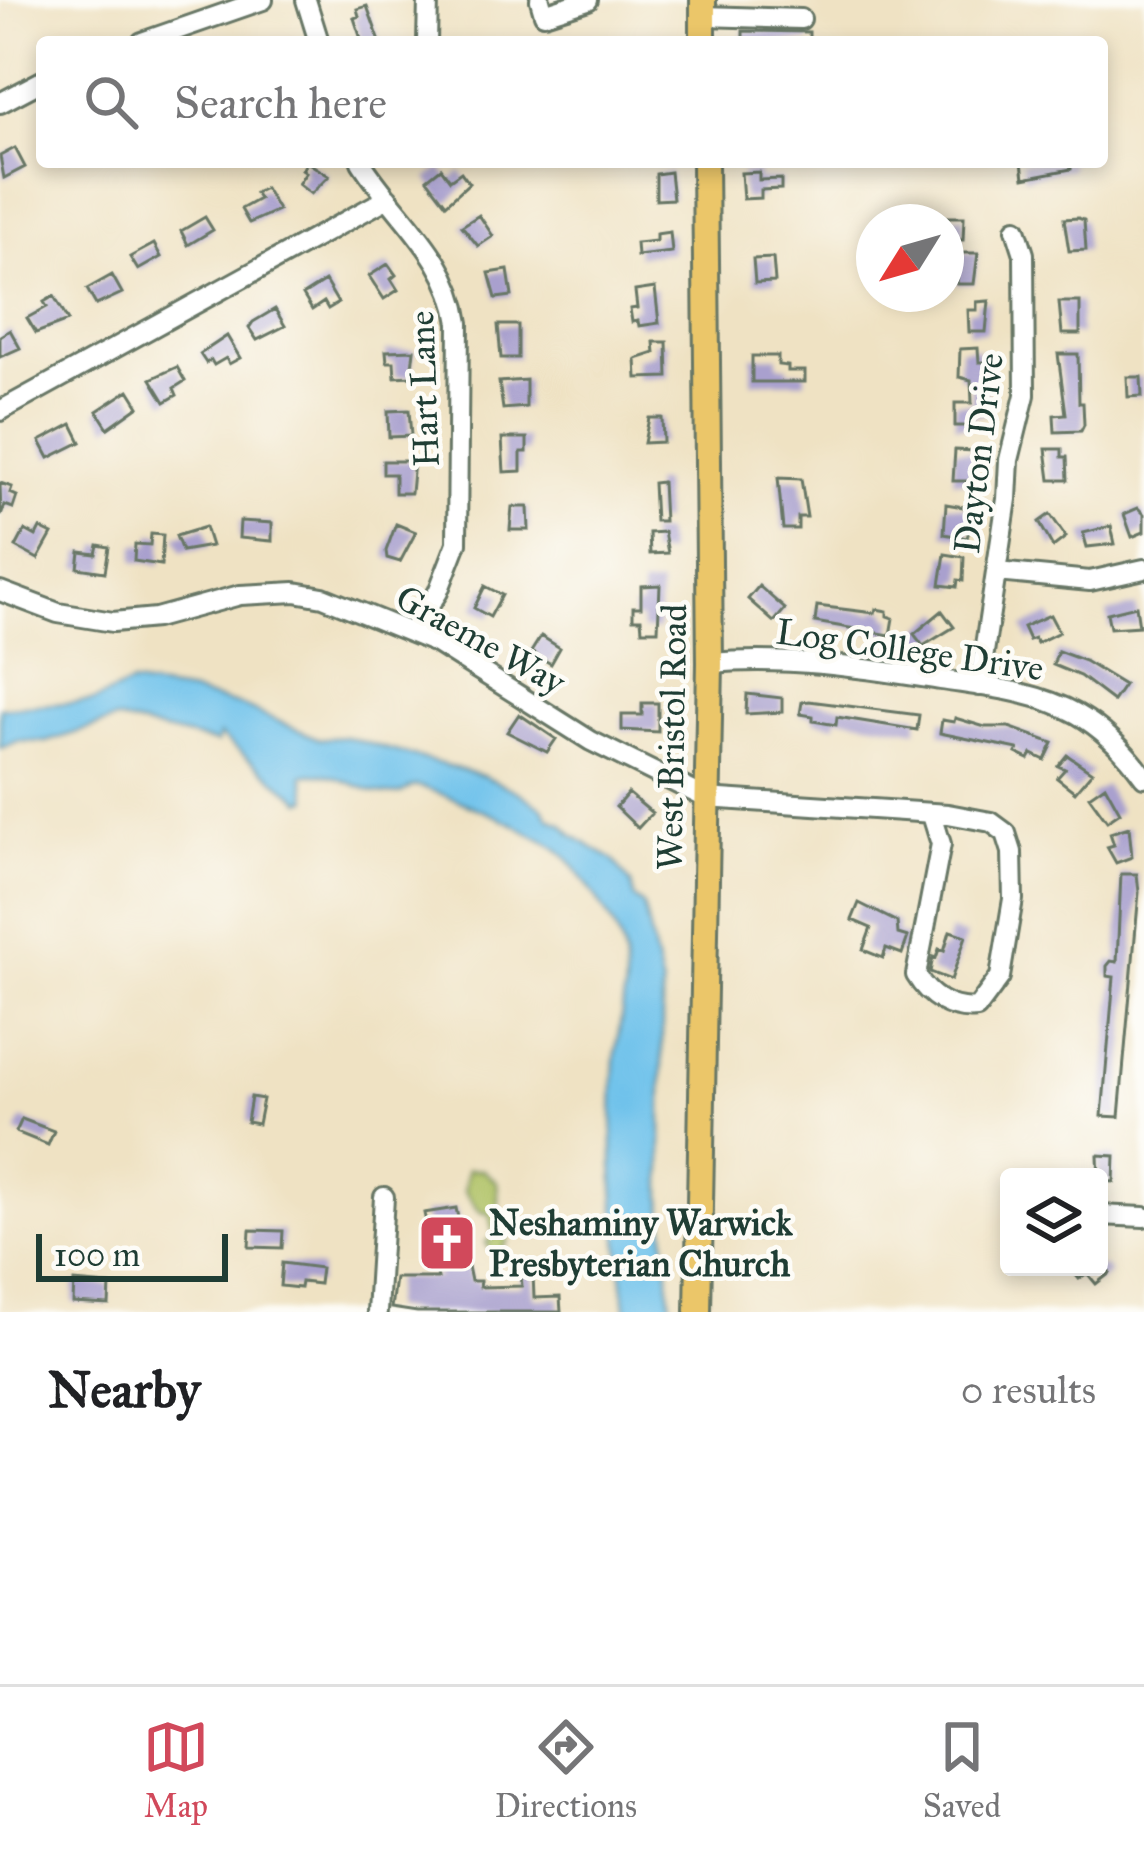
<!DOCTYPE html>
<html lang="en">
<head>
<meta charset="utf-8">
<style>
  :root { --surface:#fff; --page:#f6f6f6; --text:#202124; --muted:#757577; --line:#e0e0e0; --accent:#d1495b }
  body { margin:0; font-family:"IM FELL Great Primer",serif; background:var(--page); color:var(--text) }
  .controls { position:absolute; right:36px; bottom:36px; display:grid; overflow:hidden; border-radius:12px; box-shadow:0 6px 18px #0003 }
  .controls button { width:108px; height:108px; display:grid; place-items:center; padding:0; border:0; border-bottom:3px solid var(--line); background:var(--surface); color:var(--text); font:60px sans-serif }
  .compass { position:absolute; left:856px; top:204px; width:108px; height:108px; border-radius:50%; background:var(--surface); box-shadow:0 6px 18px #0003; rotate:233deg }
  .scale { position:absolute; left:36px; bottom:30px; width:192px; box-sizing:border-box; padding-left:12px; border:6px solid #1f3d34; border-top:0; font-size:33px; line-height:42px; white-space:nowrap; color:#1f3d34; -webkit-text-stroke:9px #fdfcf7; paint-order:stroke }
  .list { margin:0; padding:0; list-style:none }
  h2 { display:flex; justify-content:space-between; align-items:center; height:156px; margin:0; padding:0 48px; font-size:51px }
  h2 small { font-size:39px; font-weight:400; color:var(--muted) }
  .icon { flex:none; width:66px; height:66px; fill:none; stroke:currentColor; stroke-width:2; stroke-linecap:round; stroke-linejoin:round }
  .map { position:relative; flex:none; width:1144px; height:1312px; overflow:hidden }
  .search { position:absolute; background:var(--surface); box-shadow:0 6px 18px #0003; left:36px; right:36px; top:36px; height:132px; display:flex; align-items:center; gap:30px; box-sizing:border-box; padding:0 42px; border-radius:12px; color:var(--muted); font-size:45px }
  .sheet { height:372px; background:var(--surface) }
  nav { display:flex; justify-content:space-around; align-items:center; box-sizing:border-box; height:168px; border-top:3px solid var(--line); background:var(--surface); font-size:33px; color:var(--muted) }
  nav a { display:grid; justify-items:center; gap:6px }
  nav .on { color:var(--accent) }
  .map>svg:first-child { display:block }
  .green { fill:#b1c367; stroke:#68804e; stroke-width:3 }
  .water { fill:#6fc2eb; stroke:#478090; stroke-width:3 }
  .building { fill:#a9a0ce }
  .lines { fill:none; stroke-linecap:round; stroke-linejoin:round }
  .minor-casing { stroke:#687766; stroke-width:24 }
  .major-casing { stroke:#687766; stroke-width:30 }
  .minor { stroke:#fff; stroke-width:18 }
  .major { stroke:#ebc669; stroke-width:24 }
  .labels { text-anchor:middle; stroke-width:9; stroke-linejoin:round; paint-order:stroke }
  .street-label { font-size:36px; fill:#1f3d34; stroke:#fdfcf7 }
  .poi-label { font-size:36px; font-weight:bold; fill:#1f3d34; stroke:#fdfcf7; text-anchor:start }
</style>
</head>
<body>
<div class="map">
<svg width="1144" height="1312" viewBox="0 0 1144 1312">
  <rect width="100%" height="100%" fill="#fdfcf7"/>
  <filter id="ink" filterUnits="userSpaceOnUse"><feTurbulence type="fractalNoise" baseFrequency=".00833" numOctaves="2"/><feDisplacementMap in="SourceGraphic" scale="24" xChannelSelector="R" yChannelSelector="G"/><feConvolveMatrix kernelMatrix="1 2 1 2 8 2 1 2 1" color-interpolation-filters="sRGB"/></filter>
  <filter id="wash" filterUnits="userSpaceOnUse"><feTurbulence type="fractalNoise" baseFrequency=".004" numOctaves="4" result="noise"/><feDisplacementMap in="SourceGraphic" scale="48" xChannelSelector="R" yChannelSelector="G"/><feGaussianBlur stdDeviation="2.7" result="paint"/><feColorMatrix in="noise" values="0 0 0 0 0 0 0 0 0 0 0 0 0 0 0 0 0 1.4 0 .05"/><feComposite in="paint" operator="in"/></filter>
  <g filter="url(#wash)">
    <rect width="100%" height="100%" fill="#efe2c3"/>
    <!-- green -->
    <path class="green" d="M 468,1169 L 483,1170 L 497,1182 L 499,1213 L 508,1241 L 500,1252 L 490,1250 L 486,1242 L 494,1237 L 489,1213 L 481,1213 L 464,1190 Z"/>
    <!-- water -->
    <path class="water" d="M 132,684 L 193,693 L 245,707 L 319,739 L 346,737 L 483,776 L 518,792 L 543,808 L 549,818 L 563,824 L 572,835 L 613,860 L 631,884 L 634,898 L 643,905 L 662,987 L 662,1196 L 671,1312 L 627,1312 L 626,1307 C 619,1249 612,1193 613,1135 C 614,1106 612,1073 617,1044 C 621,1017 630,974 622,946 C 614,920 581,874 563,854 C 553,843 530,835 517,826 C 506,820 423,785 416,786 C 407,787 408,792 399,794 C 366,799 337,767 303,775 L 308,799 L 302,801 L 219,735 L 217,743 L 116,720 L 46,742 L 18,741 L 0,748 L 0,708 L 94,701 Z"/>
    <g id="blocks">
      <!-- building -->
      <path class="building" d="M 367,6 L 380,42 L 362,42 L 354,18 L 359,16 L 357,9 Z
        M 743,31 L 809,32 L 809,42 L 743,41 Z
        M 15,148 L 25,167 L 4,178 L 0,156 Z
        M 307,162 L 329,176 L 311,194 L 298,184 L 306,173 L 302,170 Z
        M 1022,162 L 1071,162 L 1071,169 L 1024,178 Z
        M 441,168 L 450,180 L 461,172 L 469,183 L 446,204 L 427,179 Z
        M 670,172 L 673,199 L 656,200 L 656,174 Z
        M 759,172 L 759,180 L 781,179 L 781,189 L 761,190 L 761,198 L 743,199 L 741,173 Z
        M 265,188 L 278,210 L 249,223 L 241,209 L 259,199 L 255,193 Z
        M 479,215 L 493,236 L 478,246 L 462,226 Z
        M 205,217 L 213,230 L 188,245 L 181,231 Z
        M 946,217 L 964,217 L 963,240 L 946,240 Z
        M 1078,218 L 1084,220 L 1086,250 L 1069,251 L 1064,219 Z
        M 670,232 L 672,252 L 637,256 L 636,243 L 656,241 L 656,234 Z
        M 154,244 L 161,257 L 138,270 L 130,257 Z
        M 959,253 L 978,253 L 974,284 L 957,284 Z
        M 773,258 L 775,282 L 755,283 L 753,259 Z
        M 388,264 L 396,275 L 391,279 L 398,290 L 384,299 L 369,276 Z
        M 508,270 L 512,296 L 496,298 L 489,273 Z
        M 112,275 L 122,293 L 96,305 L 87,289 Z
        M 325,281 L 338,303 L 328,309 L 324,302 L 312,310 L 303,295 Z
        M 655,288 L 659,323 L 639,326 L 638,321 L 632,322 L 630,309 L 637,308 L 635,291 Z
        M 54,296 L 68,321 L 36,333 L 27,318 L 47,307 L 44,302 Z
        M 989,301 L 986,332 L 969,332 L 968,310 L 977,310 L 977,302 Z
        M 1059,302 L 1080,302 L 1080,334 L 1062,334 Z
        M 275,309 L 285,326 L 257,340 L 249,328 L 253,322 Z
        M 498,325 L 518,325 L 518,358 L 501,358 Z
        M 10,330 L 20,348 L 0,357 L 0,336 Z
        M 227,336 L 240,358 L 229,364 L 226,358 L 214,365 L 211,360 L 206,363 L 200,354 Z
        M 654,342 L 667,342 L 668,377 L 637,378 L 636,359 L 655,353 Z
        M 978,348 L 979,362 L 989,362 L 985,415 L 973,415 L 973,426 L 955,426 L 955,403 L 972,403 L 971,380 L 959,377 L 960,349 Z
        M 414,350 L 411,376 L 395,377 L 394,362 L 387,362 L 386,351 Z
        M 1058,354 L 1078,354 L 1079,403 L 1083,403 L 1084,425 L 1081,431 L 1055,432 L 1054,415 L 1066,414 Z
        M 752,356 L 778,356 L 778,365 L 788,366 L 788,371 L 805,371 L 805,382 L 752,382 Z
        M 177,367 L 185,381 L 174,388 L 177,395 L 165,402 L 151,379 Z
        M 1127,377 L 1141,377 L 1142,396 L 1128,397 Z
        M 526,380 L 526,407 L 503,409 L 499,382 Z
        M 129,390 L 139,406 L 108,428 L 97,411 Z
        M 409,410 L 411,436 L 389,437 L 388,411 Z
        M 649,418 L 662,418 L 663,442 L 644,443 Z
        M 72,424 L 81,442 L 49,458 L 40,441 Z
        M 502,438 L 527,438 L 527,452 L 521,452 L 521,471 L 504,472 Z
        M 1046,449 L 1062,449 L 1062,457 L 1067,457 L 1068,480 L 1050,480 Z
        M 955,450 L 975,451 L 970,481 L 953,481 Z
        M 383,461 L 414,461 L 411,493 L 395,493 L 395,474 L 383,474 Z
        M 778,478 L 801,479 L 807,517 L 798,517 L 798,529 L 783,529 Z
        M 662,482 L 664,521 L 655,521 L 653,483 Z
        M 0,483 L 12,487 L 10,493 L 17,496 L 13,508 L 5,505 L 1,516 Z
        M 946,504 L 975,509 L 967,538 L 944,534 Z
        M 512,507 L 528,507 L 529,530 L 510,530 Z
        M 1138,508 L 1144,514 L 1144,532 L 1132,537 L 1124,514 Z
        M 1050,514 L 1066,537 L 1053,547 L 1039,522 Z
        M 240,521 L 272,523 L 272,541 L 239,538 Z
        M 396,524 L 416,532 L 400,562 L 387,558 L 386,551 Z
        M 1111,526 L 1115,544 L 1087,547 L 1083,533 Z
        M 205,527 L 211,546 L 182,551 L 176,536 Z
        M 40,528 L 52,534 L 38,559 L 16,547 L 25,530 L 36,536 Z
        M 664,532 L 668,553 L 650,554 L 649,533 Z
        M 151,534 L 163,535 L 161,565 L 134,561 L 135,544 L 150,545 Z
        M 98,545 L 109,547 L 105,572 L 78,568 L 80,552 L 96,554 Z
        M 945,554 L 964,557 L 963,581 L 958,580 L 957,587 L 940,585 Z
        M 660,585 L 658,630 L 642,630 L 641,619 L 633,619 L 633,607 L 641,607 L 641,586 Z
        M 485,586 L 502,595 L 490,617 L 474,608 Z
        M 759,586 L 785,609 L 774,622 L 748,599 Z
        M 817,606 L 875,613 L 876,609 L 887,611 L 887,616 L 893,618 L 890,635 L 815,622 Z
        M 1136,606 L 1139,626 L 1110,628 L 1107,613 Z
        M 942,611 L 954,627 L 923,646 L 914,634 Z
        M 1050,615 L 1059,632 L 1037,643 L 1034,638 L 1029,640 L 1023,627 Z
        M 541,636 L 560,648 L 551,664 L 531,652 Z
        M 1058,651 L 1085,661 L 1124,685 L 1113,701 L 1080,676 L 1053,665 Z
        M 747,694 L 782,698 L 782,712 L 746,714 Z
        M 809,701 L 919,715 L 917,730 L 837,717 L 836,725 L 813,721 L 813,716 L 800,714 L 802,702 Z
        M 642,703 L 658,703 L 658,732 L 622,730 L 622,715 L 642,715 Z
        M 519,714 L 556,739 L 547,752 L 507,732 Z
        M 955,718 L 985,727 L 1009,727 L 1053,743 L 1045,760 L 1032,754 L 1029,759 L 1016,753 L 1018,749 L 940,733 L 942,720 L 954,722 Z
        M 1067,755 L 1092,772 L 1075,792 L 1057,778 L 1065,769 L 1058,766 Z
        M 1105,785 L 1120,812 L 1107,821 L 1089,796 Z
        M 628,793 L 652,813 L 638,828 L 616,807 Z
        M 1129,827 L 1132,857 L 1116,863 L 1107,847 L 1114,845 L 1110,833 Z
        M 1121,874 L 1137,874 L 1139,892 L 1119,1117 L 1102,1116 L 1114,977 L 1107,976 L 1107,966 L 1111,961 L 1117,962 Z
        M 859,903 L 897,922 L 898,934 L 908,937 L 902,954 L 886,948 L 883,958 L 863,950 L 871,928 L 852,920 Z
        M 950,931 L 966,936 L 951,980 L 930,972 L 933,957 L 936,958 L 939,949 L 944,951 Z
        M 251,1097 L 263,1099 L 258,1124 L 247,1122 Z
        M 22,1119 L 54,1131 L 48,1145 L 16,1132 Z
        M 1098,1155 L 1115,1156 L 1114,1182 L 1099,1181 Z
        M 456,1208 L 471,1281 L 480,1281 L 480,1287 L 522,1286 L 521,1274 L 533,1273 L 534,1298 L 560,1297 L 561,1312 L 417,1312 L 391,1308 L 395,1278 L 438,1278 L 424,1213 Z
        M 250,1230 L 283,1231 L 282,1248 L 249,1247 Z
        M 282,1263 L 321,1268 L 319,1284 L 301,1282 L 300,1288 L 280,1286 Z
        M 1069,1267 L 1105,1267 L 1110,1273 L 1096,1284 L 1087,1273 L 1079,1279 Z
        M 74,1282 L 110,1285 L 109,1305 L 73,1303 Z"/>
    </g>
  </g>
  <g filter="url(#ink)">
    <use href="#blocks" fill-opacity="0" stroke="#687766" stroke-width="3"/>
    <g class="lines">
      <!-- minor casing -->
      <g class="minor-casing">
        <path id="minor" d="M 306,0 L 319,42
          M 540,0 L 544,14 L 588,0
          M 703,16 L 801,19
          M 142,42 L 263,0
          M 427,42 L 428,0
          M 0,103 L 42,81
          M 361,162 C 396,217 449,255 459,323 L 457,543 L 438,592 L 412,632
          M 0,411 L 388,198
          M 997,572 L 1090,581 L 1144,569
          M 0,591 L 58,613 L 113,622 L 156,618 L 240,595 L 295,592 L 323,597 L 436,643 L 591,741 L 706,798 L 948,814 L 991,822 L 1006,833 L 1012,852 L 1013,899 L 1000,977 L 977,1008 C 951,1011 929,997 916,975 L 941,844 L 932,815
          M 710,663 C 789,656 863,668 941,680 C 987,687 1036,691 1077,714 C 1103,729 1126,752 1144,777
          M 979,686 L 1007,499 L 1009,460 L 1025,395 L 1024,254 L 1016,229
          M 1099,1215 L 1144,1217
          M 377,1312 L 384,1197"/>
      </g>
      <!-- major casing -->
      <g class="major-casing">
        <path id="major" d="M 703,0 L 703,42
          M 698,1312 L 710,663 L 705,162"/>
      </g>
      <!-- minor -->
      <use href="#minor" class="minor"/>
      <!-- major -->
      <use href="#major" class="major"/>
    </g>
  </g>
  <!-- icons -->
  <defs>
    <g id="church-square" transform="scale(3)"><rect x="-9" y="-9" width="18" height="18" rx="4" fill="#d1495b" stroke="#fdfcf7"/><path d="M-1.2-6h2.4v3.5h3.3v2.4h-3.3V6h-2.4V-.1h-3.3v-2.4h3.3Z" fill="#fff"/></g>
  </defs>
  <g fill-rule="evenodd">
    <use href="#church-square" x="447" y="1243"/>
  </g>
  <g class="labels">
    <!-- street labels -->
    <g class="street-label">
      <text transform="translate(423 389) rotate(-92)" y="13">Hart Lane</text>
      <text transform="translate(978 453) rotate(-83)" y="13">Dayton Drive</text>
      <text transform="translate(481 639) rotate(29)" y="13">Graeme Way</text>
      <text transform="translate(910 649) rotate(8)" y="13">Log College Drive</text>
      <text transform="translate(671 737) rotate(-89)" y="13">West Bristol Road</text>
    </g>
    <!-- poi labels -->
    <g class="poi-label">
      <text x="489" y="1235">Neshaminy Warwick<tspan x="489" dy="41">Presbyterian Church</tspan></text>
    </g>
  </g>
</svg>
<div class="controls">
<button><svg class="icon" aria-label="layers" viewBox="0 0 24 24"><path d="M12 4l9 5-9 5-9-5zM3 14l9 5 9-5"/></svg></button>
</div>
<svg class="compass" viewBox="-18 -18 36 36"><path d="M0-13l5 13h-10z" fill="#e53935"/><path d="M0 13l5-13h-10z" fill="#757577"/></svg>
<div class="scale">100 m</div>
<div class="search"><svg class="icon" aria-label="search" viewBox="0 0 24 24"><circle cx="10" cy="10" r="6"/><path d="M15 15l6 6"/></svg>Search here</div>
</div>
<section class="sheet">
<h2>Nearby<small>0 results</small></h2>
<ul class="list">
</ul>
</section>
<nav>
<a class="on"><svg class="icon" aria-label="map" viewBox="0 0 24 24"><path d="M3 6l6-2 6 2 6-2v14l-6 2-6-2-6 2zM9 4v14M15 6v14"/></svg>Map</a>
<a><svg class="icon" aria-label="directions" viewBox="0 0 24 24"><path d="M12 3l9 9-9 9-9-9zM9 14v-3h6M13 9l2 2-2 2"/></svg>Directions</a>
<a><svg class="icon" aria-label="saved" viewBox="0 0 24 24"><path d="M7 4h10v16l-5-4-5 4z"/></svg>Saved</a>
</nav>
</body>
</html>
